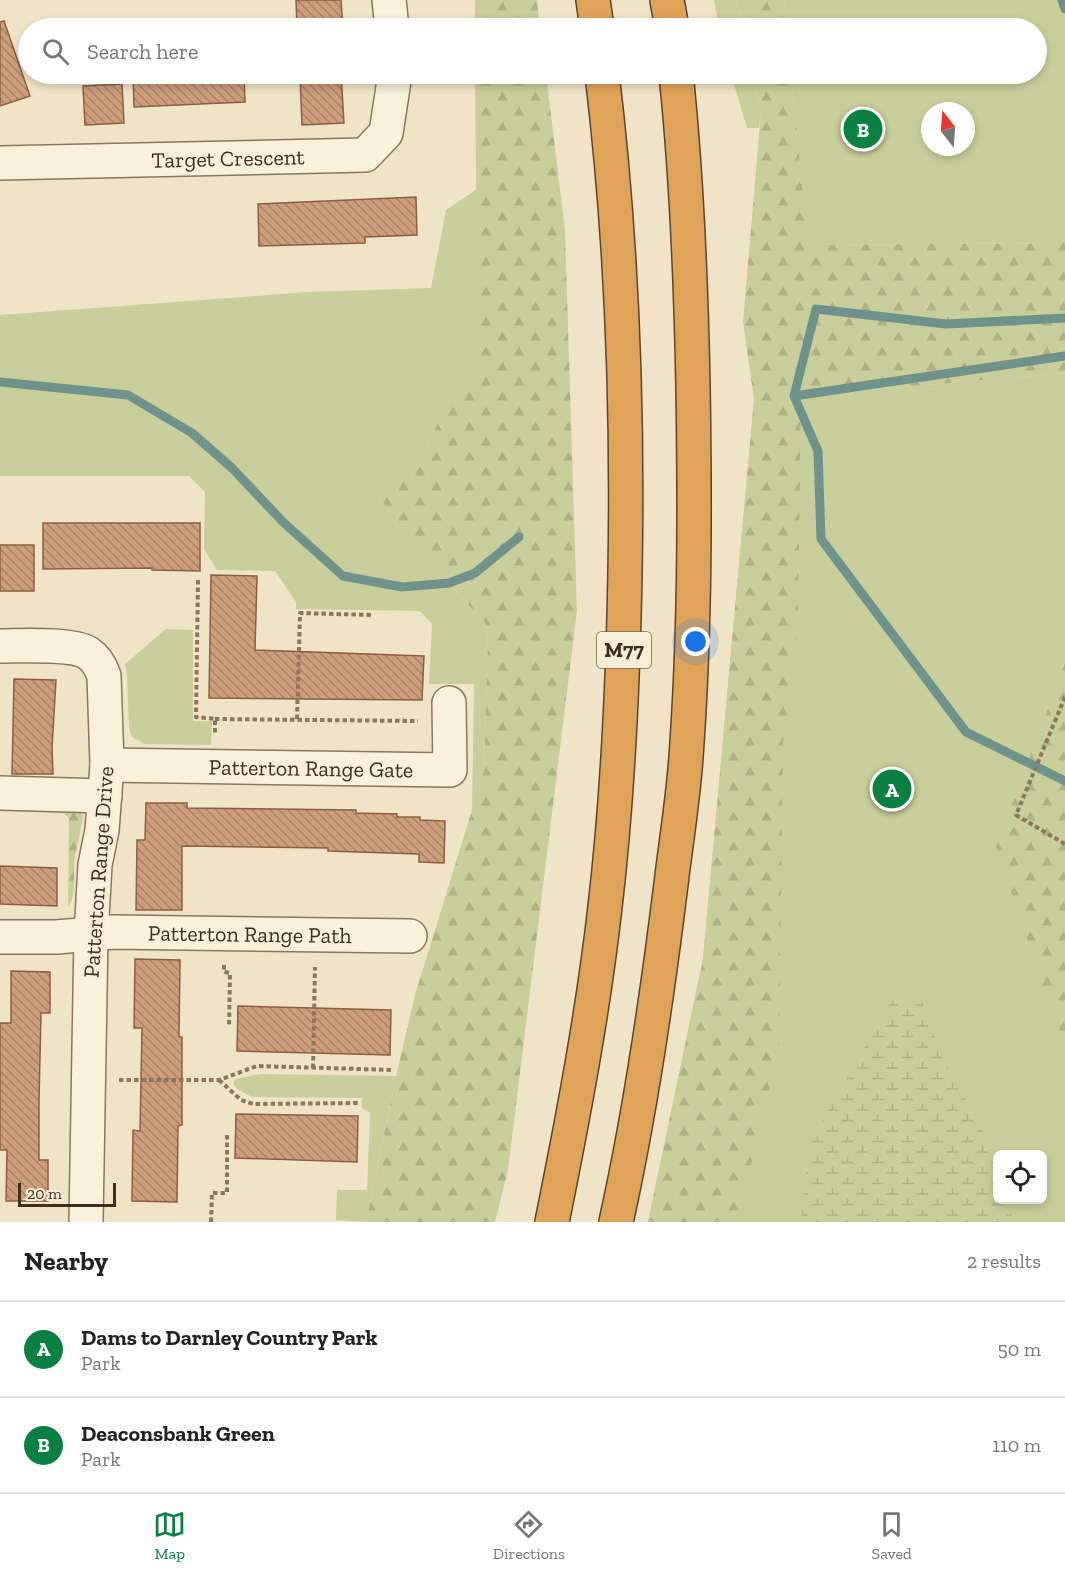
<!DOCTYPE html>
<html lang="en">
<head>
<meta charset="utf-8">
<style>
  :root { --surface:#fff; --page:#f6f6f6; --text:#222; --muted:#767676; --line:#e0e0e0; --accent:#0b8043 }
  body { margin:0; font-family:"Zilla Slab",serif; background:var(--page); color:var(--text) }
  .controls { position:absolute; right:18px; bottom:18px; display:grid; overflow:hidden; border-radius:9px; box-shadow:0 3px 9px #0003 }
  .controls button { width:54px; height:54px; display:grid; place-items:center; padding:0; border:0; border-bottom:2px solid var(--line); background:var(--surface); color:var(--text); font:30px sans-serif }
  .compass { position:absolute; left:921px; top:102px; width:54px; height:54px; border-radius:50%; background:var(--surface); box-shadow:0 3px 9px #0003; rotate:343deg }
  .scale { position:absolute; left:18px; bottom:15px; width:98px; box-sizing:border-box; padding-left:6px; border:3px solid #3d2e20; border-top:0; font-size:16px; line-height:21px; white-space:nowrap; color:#3d2e20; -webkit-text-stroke:4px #f7eed8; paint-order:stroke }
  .you { position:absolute; left:696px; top:642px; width:21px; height:21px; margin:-15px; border:4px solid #fff; border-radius:50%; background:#1a73e8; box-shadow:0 0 0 9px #1a73e833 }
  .badge { display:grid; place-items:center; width:39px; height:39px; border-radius:50%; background:var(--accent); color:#fff; font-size:20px; font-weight:700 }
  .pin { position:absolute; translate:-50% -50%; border:3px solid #fff; box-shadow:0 2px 6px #0006 }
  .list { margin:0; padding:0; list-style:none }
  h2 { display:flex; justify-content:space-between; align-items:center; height:78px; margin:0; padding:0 24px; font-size:26px }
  h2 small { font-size:20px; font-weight:400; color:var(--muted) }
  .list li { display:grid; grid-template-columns:39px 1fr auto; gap:18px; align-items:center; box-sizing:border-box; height:96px; padding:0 24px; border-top:2px solid var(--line) }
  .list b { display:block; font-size:22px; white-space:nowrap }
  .list p { margin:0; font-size:20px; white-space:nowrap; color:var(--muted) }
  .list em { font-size:20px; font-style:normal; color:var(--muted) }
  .icon { flex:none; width:33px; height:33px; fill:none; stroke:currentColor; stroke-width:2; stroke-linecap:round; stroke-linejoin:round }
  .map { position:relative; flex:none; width:1065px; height:1222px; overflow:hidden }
  .search { position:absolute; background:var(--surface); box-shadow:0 3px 9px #0003; left:18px; right:18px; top:18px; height:66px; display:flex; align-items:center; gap:15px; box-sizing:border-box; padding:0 21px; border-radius:33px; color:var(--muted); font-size:22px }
  .sheet { height:270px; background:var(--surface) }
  nav { display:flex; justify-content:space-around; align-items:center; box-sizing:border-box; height:84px; border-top:2px solid var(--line); background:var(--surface); font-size:16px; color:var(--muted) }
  nav a { display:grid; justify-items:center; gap:3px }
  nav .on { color:var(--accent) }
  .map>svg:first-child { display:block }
  .green { fill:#c9cf9b; fill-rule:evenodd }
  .forest { fill:url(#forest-firs) }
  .wetland { fill:url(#wetland-marsh) }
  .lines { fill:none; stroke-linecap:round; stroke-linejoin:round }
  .stream { stroke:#6f938a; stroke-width:9 }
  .building { fill:url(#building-back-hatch); stroke:#8d5f41; stroke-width:1.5 }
  .minor-casing { stroke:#8d765c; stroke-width:36 }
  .highway-casing { stroke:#5b4430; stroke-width:36 }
  .path { stroke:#8d765c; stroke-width:4; stroke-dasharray:4.5 3; stroke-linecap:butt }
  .minor { stroke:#faf1dc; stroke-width:33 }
  .highway { stroke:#e0a458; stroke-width:33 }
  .labels { text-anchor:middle; stroke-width:6; stroke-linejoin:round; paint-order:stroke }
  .shield { fill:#f7eed8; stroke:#756857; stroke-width:1.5 }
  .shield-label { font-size:21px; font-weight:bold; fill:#3d2e20 }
  .street-label { font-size:22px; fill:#3d2e20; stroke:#f7eed8 }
</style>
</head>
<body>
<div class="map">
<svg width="1065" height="1222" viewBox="0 0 1065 1222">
  <defs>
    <pattern id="forest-firs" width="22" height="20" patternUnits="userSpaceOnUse" patternTransform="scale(1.5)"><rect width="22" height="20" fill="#c9cf9b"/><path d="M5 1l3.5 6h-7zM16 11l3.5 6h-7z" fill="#aeb285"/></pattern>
    <pattern id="wetland-marsh" width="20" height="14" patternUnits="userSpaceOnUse" patternTransform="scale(1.5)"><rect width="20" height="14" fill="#c9cf9b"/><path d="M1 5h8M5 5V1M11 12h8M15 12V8" fill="none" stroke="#aeb285"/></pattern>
    <pattern id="building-back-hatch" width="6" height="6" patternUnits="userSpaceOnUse" patternTransform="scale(1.5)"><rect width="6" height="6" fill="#cf9f7d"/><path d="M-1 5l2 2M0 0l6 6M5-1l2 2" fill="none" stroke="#a98266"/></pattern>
  </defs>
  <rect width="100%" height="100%" fill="#f0e4c8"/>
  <!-- green -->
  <path class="green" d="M 714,0 L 736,0 L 743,28 L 719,28 Z
    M 784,0 L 1065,0 L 1065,243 L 807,245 L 791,74 L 1036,74 L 1036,28 L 787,28 ZM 930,111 L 966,111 L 966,147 L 930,147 Z
    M 731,74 L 752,74 L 761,111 L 759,128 L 747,128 Z
    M 477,189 L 478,366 L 444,408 L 426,451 L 380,497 L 405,541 L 418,547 L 488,627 L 484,771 L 472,812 L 474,684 L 429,684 L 432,624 L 420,611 L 296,609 L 296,602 L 275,571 L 217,570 L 204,549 L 205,492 L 189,476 L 0,476 L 0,315 L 308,292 L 431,288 L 446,210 Z
    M 1065,373 L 1065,1222 L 648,1222 L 703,959 L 754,400 ZM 998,1154 L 1042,1154 L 1042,1200 L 998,1200 Z
    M 166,629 L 193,630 L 193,721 L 212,721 L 211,745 L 144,744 L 132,737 L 129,728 L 127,675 L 125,664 Z
    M 260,1074 L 396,1076 L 366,1222 L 336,1220 L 337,1190 L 367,1190 L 370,1113 L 362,1108 L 362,1098 L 252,1097 L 237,1089 L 233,1083 L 235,1079 Z"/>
  <!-- forest -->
  <path class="forest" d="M 475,0 L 537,0 L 540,28 L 475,28 Z
    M 736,0 L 784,0 L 787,28 L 743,28 Z
    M 475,74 L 546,74 L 565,230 L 577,611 L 508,1170 L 495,1222 L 366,1222 L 396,1076 L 415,995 L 484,771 L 488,627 L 418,547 L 405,541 L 380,497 L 426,451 L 444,408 L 478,365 Z
    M 752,74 L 791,74 L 808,245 L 1065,243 L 1065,373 L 801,396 L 798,620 L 783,743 L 779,1052 L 737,1222 L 648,1222 L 703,959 L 754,400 L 743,322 L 761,111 Z
    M 1065,663 L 1065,1053 L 996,847 Z
    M 59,809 L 83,810 C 82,829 78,839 75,857 C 72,873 78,893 68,907 L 69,818 Z"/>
  <!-- wetland -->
  <path class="wetland" d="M 920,996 L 943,1059 L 997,1156 L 998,1200 L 1010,1200 L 1013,1222 L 801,1222 L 809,1144 L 891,1001 Z"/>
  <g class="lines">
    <!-- stream -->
    <path class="stream" d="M 1062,0 L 1065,9
      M 1065,318 L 946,324 L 816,309 L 794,396 L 818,451 L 821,539 L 966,732 L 1065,781
      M 0,382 L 128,395 L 192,433 L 232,468 L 283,522 L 343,576 L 402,587 L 449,583 L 475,573 L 519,537
      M 794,396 L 1065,356"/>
  </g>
  <!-- building -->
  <path class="building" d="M 296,0 L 341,0 L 343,28 L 297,28 Z
    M 4,21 L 30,96 L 0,106 L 0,22 Z
    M 133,74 L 244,74 L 245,102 L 134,107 Z
    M 298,74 L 345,74 L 341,74 L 344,123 L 302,125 L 300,76 Z
    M 122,84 L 124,123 L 85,125 L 83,86 Z
    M 416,197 L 417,235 L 365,237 L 365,243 L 259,246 L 258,204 Z
    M 43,523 L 200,523 L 200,571 L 152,570 L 152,568 L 43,569 Z
    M 0,545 L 34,545 L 34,591 L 0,591 Z
    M 211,575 L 257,576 L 255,650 L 424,656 L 422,700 L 209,698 Z
    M 14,679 L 56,680 L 52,748 L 53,774 L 12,774 Z
    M 146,803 L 187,803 L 187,808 L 356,810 L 356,813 L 397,814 L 397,817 L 420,817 L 420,820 L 445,821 L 444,863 L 419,862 L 419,854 L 328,851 L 328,848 L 182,846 L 182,910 L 136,910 L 137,840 L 145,840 Z
    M 0,866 L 57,868 L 57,906 L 0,904 Z
    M 135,959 L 180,960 L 179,1037 L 182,1037 L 182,1125 L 178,1126 L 177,1202 L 132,1201 L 133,1130 L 140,1131 L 142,1028 L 134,1028 Z
    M 11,971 L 50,972 L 50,1013 L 41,1013 L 39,1101 L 39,1160 L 48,1160 L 48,1201 L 6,1201 L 7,1150 L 0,1150 L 0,1023 L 11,1023 Z
    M 238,1006 L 391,1010 L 390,1055 L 237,1051 Z
    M 236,1114 L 358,1116 L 357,1162 L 235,1158 Z"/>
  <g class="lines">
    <!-- minor casing -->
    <g class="minor-casing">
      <g id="minor">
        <path d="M 389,0 L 392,28"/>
        <path id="s1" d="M 0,163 L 365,155 L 386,133 L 395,74"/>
        <path d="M 0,646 C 20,646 73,643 88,653 C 97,659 101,667 104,676 L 107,765 L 102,830 L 95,865 L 91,935 L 86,1222"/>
        <path id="s2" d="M 107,765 L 450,770 L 449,703"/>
        <path d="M 0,793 L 105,796"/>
        <path id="s3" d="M 0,937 L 57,937 L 114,932 L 410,936"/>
      </g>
    </g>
    <!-- highway casing -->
    <g class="highway-casing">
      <path id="highway" d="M 593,0 L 597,28
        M 667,0 L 672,28
        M 552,1222 C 573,1118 593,1013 605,907 C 618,796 623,684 625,572 C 628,405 622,239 602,74
        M 616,1222 C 641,1110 657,998 671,884 C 676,842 683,800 686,757 C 695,634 695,510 693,386 C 691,282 687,178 676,74"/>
    </g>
    <!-- path -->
    <path class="path" d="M 198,580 L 196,717 L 215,719 L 215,733
      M 1065,697 L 1016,815 L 1065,844
      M 215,719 L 418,721
      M 297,719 L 300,613 L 372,615
      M 224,965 L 224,972 L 230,973 L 229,1027
      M 313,1068 L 315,967
      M 119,1080 L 219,1080 L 257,1066 L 393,1070
      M 219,1080 L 241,1100 L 253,1104 L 359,1103
      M 211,1222 L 212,1193 L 227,1193 L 227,1134"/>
    <!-- minor -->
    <use href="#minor" class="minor"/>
    <!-- highway -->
    <use href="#highway" class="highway"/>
  </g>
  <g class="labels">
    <!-- shield labels -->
    <rect class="shield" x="597" y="632" width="54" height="36" rx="4.5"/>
    <g class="shield-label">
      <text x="624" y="657">M77</text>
    </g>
    <!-- street labels -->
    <g class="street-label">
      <text dy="8" stroke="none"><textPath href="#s1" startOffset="228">Target Crescent</textPath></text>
      <text dy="8" stroke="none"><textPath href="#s2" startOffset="204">Patterton Range Gate</textPath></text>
      <text transform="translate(98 872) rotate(-86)" y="8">Patterton Range Drive</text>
      <text dy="8" stroke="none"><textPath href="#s3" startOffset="250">Patterton Range Path</textPath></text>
    </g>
  </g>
</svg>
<div class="controls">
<button><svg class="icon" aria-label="locate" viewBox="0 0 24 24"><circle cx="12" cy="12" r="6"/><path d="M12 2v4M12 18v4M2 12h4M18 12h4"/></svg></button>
</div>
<svg class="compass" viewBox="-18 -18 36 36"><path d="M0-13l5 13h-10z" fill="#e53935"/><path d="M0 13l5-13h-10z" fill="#767676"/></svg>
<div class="scale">20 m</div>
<div class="you"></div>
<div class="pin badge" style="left:892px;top:789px">A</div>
<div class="pin badge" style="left:863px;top:129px">B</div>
<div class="search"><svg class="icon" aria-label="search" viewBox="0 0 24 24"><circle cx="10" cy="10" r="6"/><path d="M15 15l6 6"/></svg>Search here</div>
</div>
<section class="sheet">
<h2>Nearby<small>2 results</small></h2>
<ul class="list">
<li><span class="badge">A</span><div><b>Dams to Darnley Country Park</b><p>Park</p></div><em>50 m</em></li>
<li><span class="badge">B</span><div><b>Deaconsbank Green</b><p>Park</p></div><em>110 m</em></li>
</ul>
</section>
<nav>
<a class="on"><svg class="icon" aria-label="map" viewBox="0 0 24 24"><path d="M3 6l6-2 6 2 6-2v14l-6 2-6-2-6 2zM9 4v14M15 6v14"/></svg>Map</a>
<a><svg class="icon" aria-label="directions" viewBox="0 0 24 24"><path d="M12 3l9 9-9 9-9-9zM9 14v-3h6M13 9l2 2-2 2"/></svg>Directions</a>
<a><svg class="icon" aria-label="saved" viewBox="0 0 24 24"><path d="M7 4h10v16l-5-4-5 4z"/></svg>Saved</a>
</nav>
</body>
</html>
